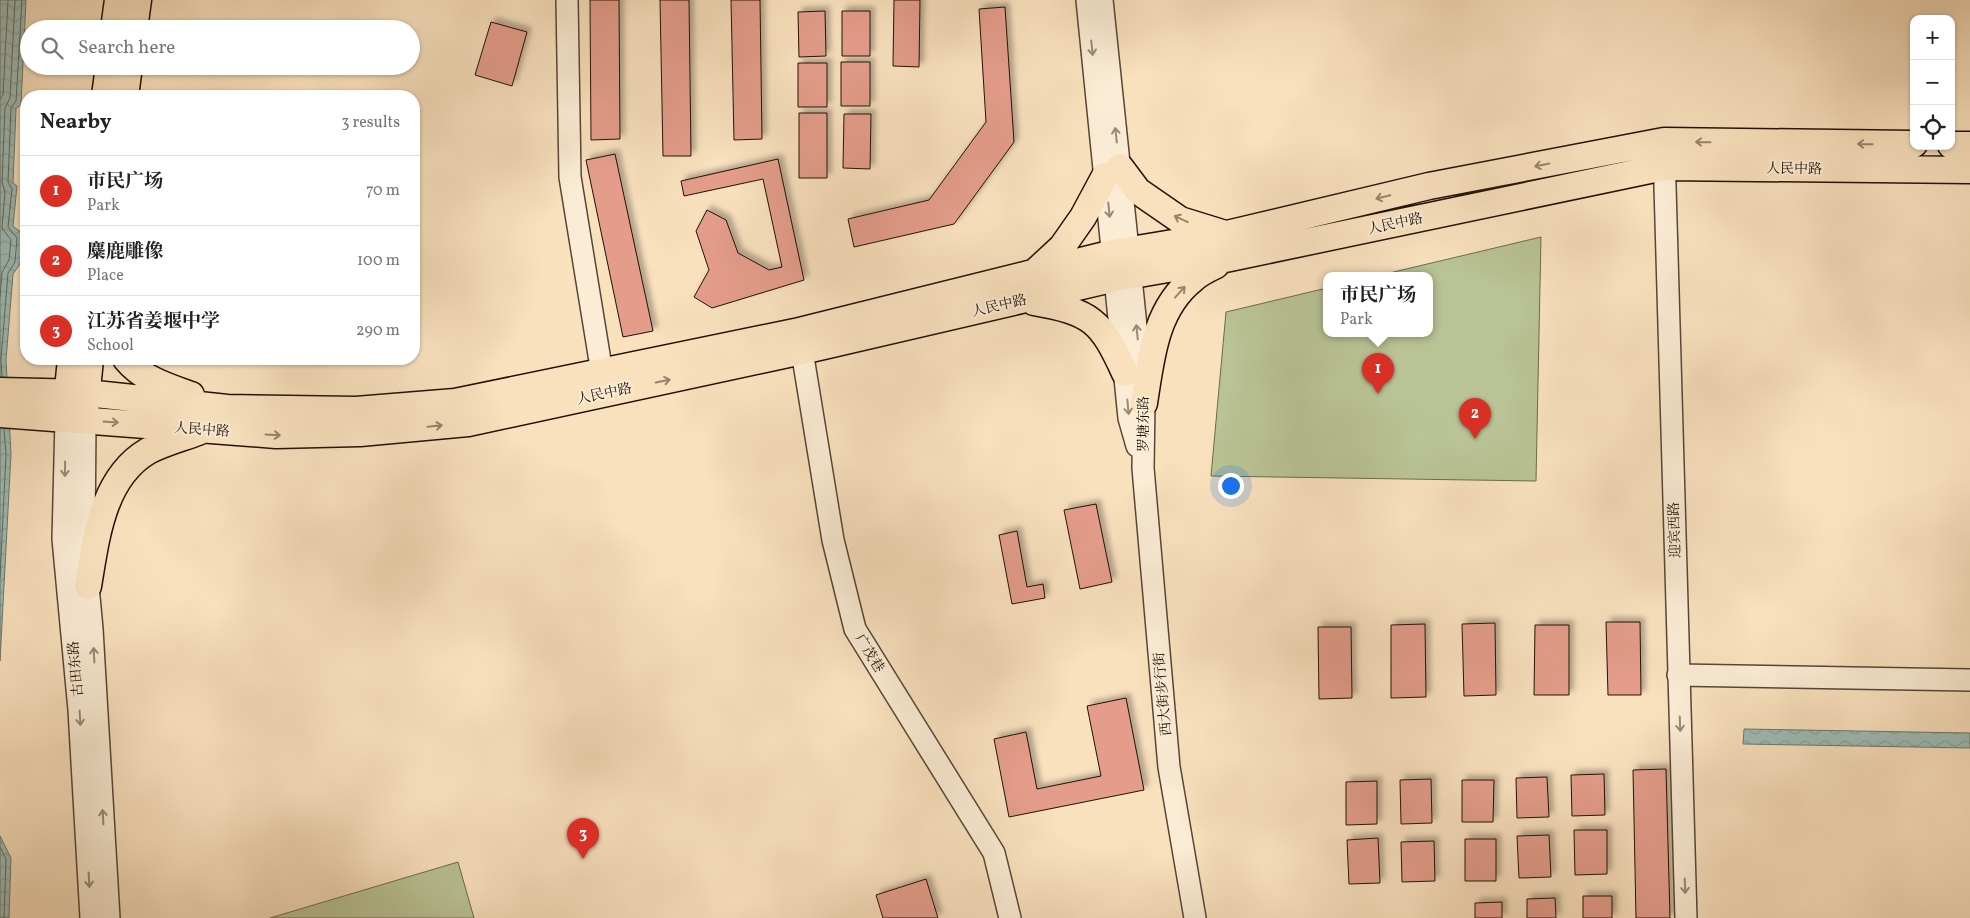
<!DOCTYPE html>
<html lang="en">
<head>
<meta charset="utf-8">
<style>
  :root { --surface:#fff; --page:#f2f2f2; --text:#222; --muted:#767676; --line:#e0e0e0; --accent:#d93025 }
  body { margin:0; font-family:Vollkorn,"Noto Serif SC",serif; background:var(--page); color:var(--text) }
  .controls { position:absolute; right:15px; top:15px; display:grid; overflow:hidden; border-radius:10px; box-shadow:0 1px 4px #0004 }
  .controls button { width:45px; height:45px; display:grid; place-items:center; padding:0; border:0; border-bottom:1px solid var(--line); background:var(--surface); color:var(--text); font:25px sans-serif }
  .you { position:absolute; left:1230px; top:485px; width:18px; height:18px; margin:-12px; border:4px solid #fff; border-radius:50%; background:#1a73e8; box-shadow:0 0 0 8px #1a73e833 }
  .badge { display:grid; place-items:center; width:32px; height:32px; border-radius:50%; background:var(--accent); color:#fff; font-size:16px; font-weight:700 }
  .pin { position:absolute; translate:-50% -41px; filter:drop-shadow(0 1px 2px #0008) }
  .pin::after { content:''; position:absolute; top:26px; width:18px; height:15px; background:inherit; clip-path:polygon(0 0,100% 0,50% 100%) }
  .popup { position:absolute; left:1323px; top:272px; width:110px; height:65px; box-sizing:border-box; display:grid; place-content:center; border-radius:10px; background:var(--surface); filter:drop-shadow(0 1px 4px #0005); font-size:16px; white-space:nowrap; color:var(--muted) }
  .popup b { font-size:19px; color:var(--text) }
  .popup::after { content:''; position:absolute; left:50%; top:100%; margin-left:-10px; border:10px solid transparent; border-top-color:var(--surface) }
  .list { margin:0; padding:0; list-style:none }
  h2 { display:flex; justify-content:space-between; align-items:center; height:65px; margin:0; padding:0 20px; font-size:21px }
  h2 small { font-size:16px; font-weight:400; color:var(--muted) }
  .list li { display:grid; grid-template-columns:32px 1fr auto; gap:15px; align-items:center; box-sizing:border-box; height:70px; padding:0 20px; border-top:1px solid var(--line) }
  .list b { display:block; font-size:19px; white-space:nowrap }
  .list p { margin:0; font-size:16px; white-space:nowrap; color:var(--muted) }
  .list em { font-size:16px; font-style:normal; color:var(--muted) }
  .icon { flex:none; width:28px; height:28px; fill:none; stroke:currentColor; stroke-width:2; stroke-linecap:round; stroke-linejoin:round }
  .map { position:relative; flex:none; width:1970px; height:918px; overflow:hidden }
  .search { position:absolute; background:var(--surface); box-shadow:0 1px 4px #0004; left:20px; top:20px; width:400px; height:55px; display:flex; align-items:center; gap:12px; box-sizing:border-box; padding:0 18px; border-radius:28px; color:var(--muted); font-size:19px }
  .panel { position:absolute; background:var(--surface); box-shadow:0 1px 4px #0004; left:20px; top:90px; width:400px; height:275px; border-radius:20px }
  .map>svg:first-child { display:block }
  .green { fill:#b9c395; stroke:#6c6a4e }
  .water { fill:url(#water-waves); stroke:#6c7871 }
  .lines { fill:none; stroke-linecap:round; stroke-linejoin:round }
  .shore { stroke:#5f6760; stroke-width:1 }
  .building { fill:#e49d8b; stroke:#201208; filter:url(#shadow) }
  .minor-casing { stroke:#564636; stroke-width:24 }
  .major-casing { stroke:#201208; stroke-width:29 }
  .minor { stroke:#fbecd5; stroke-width:21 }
  .major { stroke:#f9e1be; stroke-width:26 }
  .oneway { stroke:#988a79 }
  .oneway2 { stroke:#97846c }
  .labels { text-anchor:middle; stroke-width:4; stroke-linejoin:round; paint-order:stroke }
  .street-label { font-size:14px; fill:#201208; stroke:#fbecd5 }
</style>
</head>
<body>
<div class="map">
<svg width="1970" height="918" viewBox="0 0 1970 918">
  <defs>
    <pattern id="water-waves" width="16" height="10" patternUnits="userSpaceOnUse" patternTransform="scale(1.25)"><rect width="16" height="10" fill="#9ebcb7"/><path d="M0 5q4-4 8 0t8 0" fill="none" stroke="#88a19c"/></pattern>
    <filter id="shadow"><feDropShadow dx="4.5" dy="-4.5" stdDeviation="2.5" flood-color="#0004"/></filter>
  </defs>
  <rect width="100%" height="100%" fill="#f9e1be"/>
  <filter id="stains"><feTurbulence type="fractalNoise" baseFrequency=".004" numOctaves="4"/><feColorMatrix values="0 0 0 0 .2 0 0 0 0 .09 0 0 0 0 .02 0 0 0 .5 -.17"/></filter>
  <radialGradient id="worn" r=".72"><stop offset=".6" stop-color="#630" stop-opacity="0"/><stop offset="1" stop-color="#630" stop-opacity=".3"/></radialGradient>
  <!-- green -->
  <path class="green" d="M 1541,237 L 1536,481 L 1211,476 L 1226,312 L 1327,288 L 1327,333 L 1429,333 L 1429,275 L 1381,275 Z
    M 458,862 L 474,918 L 270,918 Z"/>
  <!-- water -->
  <path class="water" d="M 0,0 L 26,0 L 21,105 L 16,108 L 13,183 L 17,186 L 13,226 L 23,234 L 20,264 L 13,274 L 6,360 L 11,454 L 0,661 Z
    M 1744,729 L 1970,733 L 1970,748 L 1743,744 Z
    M 0,836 L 11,858 L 9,918 L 0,918 Z"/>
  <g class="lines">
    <!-- shore -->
    <path class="shore" d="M 0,99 L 3,95 L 8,0
      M 0,297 L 2,272 L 9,260 L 11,240 L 2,228 L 5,192 L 2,182 L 5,108 L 10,98 L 15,0
      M 2,377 L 1,359 L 8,273 L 15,262 L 17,238 L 8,227 L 12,189 L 8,182 L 11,108 L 16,101 L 22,0
      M 0,578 L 6,454 L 4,429
      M 0,847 L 6,859 L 4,918"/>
  </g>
  <!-- building -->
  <path class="building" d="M 590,0 L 619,0 L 620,139 L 591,140 Z
    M 660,0 L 689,0 L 691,156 L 663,156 Z
    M 731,0 L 760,0 L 762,139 L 734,140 Z
    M 894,0 L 920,0 L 919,67 L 893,66 Z
    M 1005,7 L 1014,142 L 954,224 L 854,247 L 848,219 L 929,200 L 986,122 L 979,9 Z
    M 825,11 L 826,56 L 799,57 L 798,12 Z
    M 842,11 L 870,11 L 870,56 L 842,56 Z
    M 491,22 L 527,32 L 512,86 L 475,75 Z
    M 841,62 L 870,62 L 870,106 L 841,106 Z
    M 798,63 L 827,63 L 827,107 L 798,107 Z
    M 799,113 L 827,113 L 827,178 L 799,178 Z
    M 844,114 L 871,114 L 870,169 L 843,168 Z
    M 615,154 L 653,331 L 623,337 L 586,160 Z
    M 778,159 L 804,280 L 712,308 L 694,297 L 709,270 L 696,231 L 707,210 L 726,220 L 738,253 L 769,270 L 782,267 L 763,179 L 684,196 L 681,181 Z
    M 1096,504 L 1112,582 L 1080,589 L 1064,510 Z
    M 1017,531 L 1027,587 L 1043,584 L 1045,598 L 1012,604 L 999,535 Z
    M 1606,622 L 1640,622 L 1641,695 L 1608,695 Z
    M 1495,623 L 1496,695 L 1464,696 L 1462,624 Z
    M 1425,624 L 1426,697 L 1391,698 L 1391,625 Z
    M 1535,625 L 1569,625 L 1569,695 L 1534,695 Z
    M 1318,627 L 1351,627 L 1352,698 L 1319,699 Z
    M 1126,698 L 1144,790 L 1009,817 L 994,739 L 1026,732 L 1037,789 L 1101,776 L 1087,706 Z
    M 1666,769 L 1670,918 L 1636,918 L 1633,770 Z
    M 1604,774 L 1605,815 L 1572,816 L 1571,775 Z
    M 1547,777 L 1549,817 L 1517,818 L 1516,778 Z
    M 1431,779 L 1432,823 L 1401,824 L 1400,780 Z
    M 1462,780 L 1494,780 L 1493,822 L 1462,822 Z
    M 1377,781 L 1377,824 L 1346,825 L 1346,782 Z
    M 1574,830 L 1607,830 L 1607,874 L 1575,875 Z
    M 1549,835 L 1551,877 L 1519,878 L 1517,836 Z
    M 1378,838 L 1380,883 L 1349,884 L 1347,840 Z
    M 1465,839 L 1496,839 L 1496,881 L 1465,881 Z
    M 1434,841 L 1435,881 L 1402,882 L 1401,842 Z
    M 926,879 L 938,918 L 883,918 L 876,895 Z
    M 1583,896 L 1612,896 L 1612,918 L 1583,918 Z
    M 1555,898 L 1556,918 L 1527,918 L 1527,899 Z
    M 1502,902 L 1502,918 L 1475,918 L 1475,903 Z"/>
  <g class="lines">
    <!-- minor casing -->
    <g class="minor-casing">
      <path id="minor" d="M 567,0 L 570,177 L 602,373 L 607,386
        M 1087,0 L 1129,418 L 1137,446
        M 1102,0 L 1144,403 L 1143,468 L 1169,767 L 1195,918
        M 1664,151 L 1686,918
        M 797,336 L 802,351 L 833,540 L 855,629 L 994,853 L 1010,918
        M 66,420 L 63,539 L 79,710 L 91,918
        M 85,420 L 84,543 L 92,629 L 109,918
        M 1678,675 L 1970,680"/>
    </g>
    <!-- major casing -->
    <g class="major-casing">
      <path id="major" d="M 114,29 L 118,0
        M 134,29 L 138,0
        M 105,96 L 109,66
        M 125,96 L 129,66
        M 1951,145 L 1970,145
        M 1120,167 L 1138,191 L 1180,220 L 1222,233
        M 1035,272 L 1062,247 L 1083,217 L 1105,176
        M 1034,302 C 1091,312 1101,320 1125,373
        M 126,359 C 142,379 168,387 191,395
        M 0,391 L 86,393 L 227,408 L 356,410 L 455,402 L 795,332 L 1113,253 L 1227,234 L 1429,186 L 1664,141 L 1914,144
        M 1144,403 C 1151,358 1155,309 1193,279 C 1199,273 1208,269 1216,265
        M 66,410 L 71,359
        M 85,410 L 90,359
        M 0,414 L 276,435 L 360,433 L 468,423 L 802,351 L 1116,278 L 1225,259 L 1664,167 L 1970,170
        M 88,586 C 96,539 102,478 148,451 C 163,443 182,438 198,432"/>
    </g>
    <!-- minor -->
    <use href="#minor" class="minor"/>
    <!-- major -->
    <use href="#major" class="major"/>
  </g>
  <!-- one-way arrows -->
  <defs><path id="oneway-shaft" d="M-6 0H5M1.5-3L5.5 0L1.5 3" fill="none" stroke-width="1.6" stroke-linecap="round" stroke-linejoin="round" transform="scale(1.25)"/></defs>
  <g class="oneway">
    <use href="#oneway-shaft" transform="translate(1092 48) rotate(84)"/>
    <use href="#oneway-shaft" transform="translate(1116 135) rotate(-96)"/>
    <use href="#oneway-shaft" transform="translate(1109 210) rotate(84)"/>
    <use href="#oneway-shaft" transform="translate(1137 332) rotate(-96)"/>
    <use href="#oneway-shaft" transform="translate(1128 407) rotate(85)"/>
    <use href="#oneway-shaft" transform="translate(65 469) rotate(91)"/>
    <use href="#oneway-shaft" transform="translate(94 655) rotate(-93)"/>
    <use href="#oneway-shaft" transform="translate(80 718) rotate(87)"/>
    <use href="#oneway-shaft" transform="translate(1680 724) rotate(88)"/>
    <use href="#oneway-shaft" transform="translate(103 817) rotate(-93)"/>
    <use href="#oneway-shaft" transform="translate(89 880) rotate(87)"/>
    <use href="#oneway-shaft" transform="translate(1685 886) rotate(88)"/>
  </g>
  <g class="oneway2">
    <use href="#oneway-shaft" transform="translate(1703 142) rotate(-179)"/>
    <use href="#oneway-shaft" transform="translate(1865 144) rotate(-179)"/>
    <use href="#oneway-shaft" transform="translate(1542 165) rotate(169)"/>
    <use href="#oneway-shaft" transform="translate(1383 197) rotate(167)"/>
    <use href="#oneway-shaft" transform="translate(1181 219) rotate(-155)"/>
    <use href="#oneway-shaft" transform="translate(1180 292) rotate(-48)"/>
    <use href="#oneway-shaft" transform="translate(663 381) rotate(-12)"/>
    <use href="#oneway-shaft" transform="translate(111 422) rotate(4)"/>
    <use href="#oneway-shaft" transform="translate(435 426) rotate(-6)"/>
    <use href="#oneway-shaft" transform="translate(273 435) rotate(3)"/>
  </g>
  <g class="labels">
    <!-- street labels -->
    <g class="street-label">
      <text transform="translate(1794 168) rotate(1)" y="5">人民中路</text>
      <text transform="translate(1395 223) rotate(-12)" y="5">人民中路</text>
      <text transform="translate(999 305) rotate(-13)" y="5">人民中路</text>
      <text transform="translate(604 393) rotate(-12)" y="5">人民中路</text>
      <text transform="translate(1143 424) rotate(-90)" y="5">罗塘东路</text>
      <text transform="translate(202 429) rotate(4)" y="5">人民中路</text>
      <text transform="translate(1674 530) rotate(-92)" y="5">迎宾西路</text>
      <text transform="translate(870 653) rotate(58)" y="5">广茂巷</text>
      <text transform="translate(75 669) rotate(-95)" y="5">古田东路</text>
      <text transform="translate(1162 694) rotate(-95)" y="5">西大街步行街</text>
    </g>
  </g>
  <rect width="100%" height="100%" filter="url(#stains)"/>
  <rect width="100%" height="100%" fill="url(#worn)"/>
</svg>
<div class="controls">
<button>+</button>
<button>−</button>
<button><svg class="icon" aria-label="locate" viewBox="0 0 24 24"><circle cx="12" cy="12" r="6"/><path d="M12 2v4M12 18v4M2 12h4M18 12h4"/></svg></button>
</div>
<div class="you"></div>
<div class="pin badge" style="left:1378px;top:394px">1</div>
<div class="popup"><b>市民广场</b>Park</div>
<div class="pin badge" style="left:1475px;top:439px">2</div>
<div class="pin badge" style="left:583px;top:859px">3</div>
<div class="search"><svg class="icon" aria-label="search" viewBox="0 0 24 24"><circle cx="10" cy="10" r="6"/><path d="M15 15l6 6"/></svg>Search here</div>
<section class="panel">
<h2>Nearby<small>3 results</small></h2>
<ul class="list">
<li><span class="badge">1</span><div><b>市民广场</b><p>Park</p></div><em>70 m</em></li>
<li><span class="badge">2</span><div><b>麋鹿雕像</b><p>Place</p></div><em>100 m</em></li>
<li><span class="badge">3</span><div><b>江苏省姜堰中学</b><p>School</p></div><em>290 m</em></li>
</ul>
</section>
</div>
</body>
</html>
